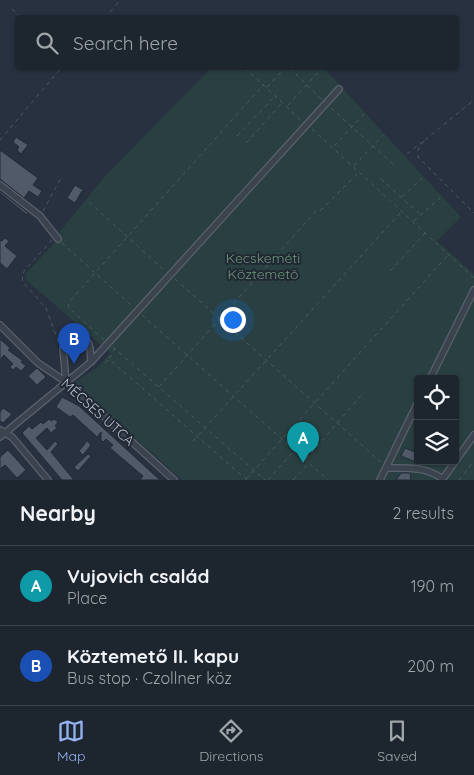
<!DOCTYPE html>
<html lang="en">
<head>
<meta charset="utf-8">
<style>
  :root { --surface:#1d252f; --page:#252d37; --text:#f1f3f6; --muted:#a0a5aa; --line:#3b424b; --accent:#95b2f1 }
  body { margin:0; font-family:Quicksand,sans-serif; background:var(--page); color:var(--text) }
  .controls { position:absolute; right:15px; bottom:15px; display:grid; overflow:hidden; border-radius:5px; box-shadow:0 1px 4px #0004 }
  .controls button { width:45px; height:45px; display:grid; place-items:center; padding:0; border:0; border-bottom:1px solid var(--line); background:var(--surface); color:var(--text); font:25px sans-serif }
  .you { position:absolute; left:232px; top:319px; width:18px; height:18px; margin:-12px; border:4px solid #fff; border-radius:50%; background:#1a73e8; box-shadow:0 0 0 8px #1a73e833 }
  .badge { display:grid; place-items:center; width:32px; height:32px; border-radius:50%; background:var(--accent); color:#fff; font-size:16px; font-weight:700 }
  .pin { position:absolute; translate:-50% -41px; filter:drop-shadow(0 1px 2px #0008) }
  .pin::after { content:''; position:absolute; top:26px; width:18px; height:15px; background:inherit; clip-path:polygon(0 0,100% 0,50% 100%) }
  .list { margin:0; padding:0; list-style:none }
  h2 { display:flex; justify-content:space-between; align-items:center; height:65px; margin:0; padding:0 20px; font-size:21px }
  h2 small { font-size:16px; font-weight:400; color:var(--muted) }
  .list li { display:grid; grid-template-columns:32px 1fr auto; gap:15px; align-items:center; box-sizing:border-box; height:80px; padding:0 20px; border-top:1px solid var(--line) }
  .list b { display:block; font-size:19px; white-space:nowrap }
  .list p { margin:0; font-size:16px; white-space:nowrap; color:var(--muted) }
  .list em { font-size:16px; font-style:normal; color:var(--muted) }
  .icon { flex:none; width:28px; height:28px; fill:none; stroke:currentColor; stroke-width:2; stroke-linecap:round; stroke-linejoin:round }
  .map { position:relative; flex:none; width:474px; height:480px; overflow:hidden }
  .search { position:absolute; background:var(--surface); box-shadow:0 1px 4px #0004; left:15px; right:15px; top:15px; height:55px; display:flex; align-items:center; gap:12px; box-sizing:border-box; padding:0 18px; border-radius:5px; color:var(--muted); font-size:19px }
  .sheet { height:225px; background:var(--surface) }
  nav { display:flex; justify-content:space-around; align-items:center; box-sizing:border-box; height:70px; border-top:1px solid var(--line); background:var(--surface); font-size:14px; color:var(--muted) }
  nav a { display:grid; justify-items:center; gap:2px }
  nav .on { color:var(--accent) }
  .map>svg:first-child { display:block }
  .green { fill:#2a3f41; fill-rule:evenodd }
  .building { fill:#515a69; stroke:#222a36 }
  .lines { fill:none; stroke-linecap:round; stroke-linejoin:round }
  .minor-casing { stroke:#59616c; stroke-width:8 }
  .path { stroke:#495c5f; stroke-width:1; stroke-dasharray:4 4; stroke-linecap:butt }
  .minor { stroke:#3b434f; stroke-width:5.5 }
  .labels { text-anchor:middle; stroke-width:4; stroke-linejoin:round; paint-order:stroke }
  .park-label { font-size:14px; fill:#71987a; stroke:#202834 }
  .street-label { font-size:14px; fill:#b8bec9; stroke:#202834 }
</style>
</head>
<body>
<div class="map">
<svg width="474" height="480" viewBox="0 0 474 480">
  <rect width="100%" height="100%" fill="#27313f"/>
  <!-- green -->
  <path class="green" d="M 211,68 L 324,68 L 461,217 L 437,241 L 474,274 L 474,480 L 182,480 L 74,383 L 99,366 L 110,353 L 25,279 L 27,272 L 58,239 L 57,235 L 105,176 ZM 418,379 L 455,379 L 455,461 L 418,461 Z"/>
  <!-- building -->
  <path class="building" d="M 16,137 L 28,145 L 21,154 L 17,150 L 19,147 L 13,142 Z
    M 0,150 L 38,178 L 33,185 L 42,191 L 38,197 L 29,191 L 24,198 L 0,179 Z
    M 75,185 L 85,191 L 82,191 L 75,203 L 67,198 Z
    M 0,191 L 28,213 L 27,215 L 0,193 Z
    M 5,238 L 9,241 L 5,246 L 17,256 L 7,269 L 0,263 L 0,240 L 2,241 Z
    M 0,339 L 10,348 L 8,350 L 23,361 L 21,362 L 26,366 L 21,371 L 16,367 L 13,370 L 10,367 L 13,364 L 4,355 L 0,360 Z
    M 37,368 L 46,377 L 37,385 L 28,376 Z
    M 62,397 L 79,406 L 160,480 L 140,480 L 143,476 L 110,448 L 113,445 L 106,439 L 103,442 L 101,440 L 101,432 L 97,437 L 73,415 L 70,417 L 56,407 Z
    M 3,408 L 12,414 L 3,423 L 0,421 L 0,412 Z
    M 49,419 L 51,421 L 54,419 L 58,422 L 55,426 L 57,428 L 51,433 L 47,428 L 36,438 L 47,450 L 55,441 L 58,444 L 51,452 L 74,480 L 62,480 L 22,433 L 29,426 L 32,429 L 41,422 L 43,424 Z
    M 87,441 L 91,445 L 83,455 L 79,451 Z
    M 405,448 L 418,453 L 418,463 L 401,456 Z
    M 8,450 L 26,470 L 17,478 L 5,465 L 0,469 L 0,457 Z
    M 88,454 L 91,456 L 78,471 L 74,467 Z
    M 401,473 L 410,473 L 411,480 L 396,480 Z"/>
  <g class="lines">
    <!-- minor casing -->
    <g class="minor-casing">
      <path id="minor" d="M 0,185 L 40,216 L 58,239
        M 0,325 L 38,363 L 66,382 L 174,480
        M 430,379 L 474,290
        M 66,382 L 63,348 L 69,337 L 78,335 C 92,340 90,350 91,362
        M 0,430 L 12,437 L 48,480
        M 0,437 L 91,362 L 339,89
        M 386,468 C 407,468 425,466 443,479
        M 380,480 L 418,402
        M 442,480 L 474,435"/>
    </g>
    <!-- path -->
    <path class="path" d="M 12,9 L 22,18
      M 105,18 L 120,0
      M 245,68 L 303,122
      M 290,68 L 322,100
      M 267,87 L 285,68
      M 288,105 L 322,68
      M 331,108 L 395,166
      M 312,129 L 474,278
      M 237,136 L 276,95
      M 0,140 L 61,68
      M 425,140 L 474,100
      M 424,141 L 418,150 L 418,157 L 474,213
      M 246,143 L 282,103
      M 334,146 L 364,114
      M 407,154 L 422,142
      M 354,166 L 383,135
      M 381,179 L 421,215
      M 402,197 L 422,178
      M 89,202 L 166,272
      M 43,211 L 62,176
      M 414,221 L 440,198
      M 52,240 L 24,271 L 22,281 L 46,308 L 59,344
      M 62,243 L 133,307
      M 390,271 L 425,233
      M 175,279 L 381,462
      M 142,315 L 328,480
      M 104,340 L 68,307 L 69,302 L 264,84
      M 113,347 L 265,480
      M 115,348 L 109,359 L 247,480
      M 105,363 L 108,360
      M 159,387 L 316,211 L 321,210 L 359,172
      M 193,441 L 401,212
      M 306,459 L 364,392
      M 246,479 L 448,255
      M 268,480 L 294,451
      M 293,480 L 309,463
      M 459,480 L 474,461"/>
    <!-- minor -->
    <use href="#minor" class="minor"/>
  </g>
  <g class="labels">
    <!-- park labels -->
    <g class="park-label">
      <text x="263" y="263">Kecskeméti<tspan x="263" dy="16">Köztemető</tspan></text>
    </g>
    <!-- street labels -->
    <g class="street-label">
      <text transform="translate(98 412) rotate(42)" y="5">MÉCSES UTCA</text>
    </g>
  </g>
</svg>
<div class="controls">
<button><svg class="icon" aria-label="locate" viewBox="0 0 24 24"><circle cx="12" cy="12" r="6"/><path d="M12 2v4M12 18v4M2 12h4M18 12h4"/></svg></button>
<button><svg class="icon" aria-label="layers" viewBox="0 0 24 24"><path d="M12 4l9 5-9 5-9-5zM3 14l9 5 9-5"/></svg></button>
</div>
<div class="you"></div>
<div class="pin badge" style="left:303px;top:463px;background:#0f9aa8">A</div>
<div class="pin badge" style="left:74px;top:364px;background:#1a4fb4">B</div>
<div class="search"><svg class="icon" aria-label="search" viewBox="0 0 24 24"><circle cx="10" cy="10" r="6"/><path d="M15 15l6 6"/></svg>Search here</div>
</div>
<section class="sheet">
<h2>Nearby<small>2 results</small></h2>
<ul class="list">
<li><span class="badge" style="background:#0f9aa8">A</span><div><b>Vujovich család</b><p>Place</p></div><em>190 m</em></li>
<li><span class="badge" style="background:#1a4fb4">B</span><div><b>Köztemető II. kapu</b><p>Bus stop · Czollner köz</p></div><em>200 m</em></li>
</ul>
</section>
<nav>
<a class="on"><svg class="icon" aria-label="map" viewBox="0 0 24 24"><path d="M3 6l6-2 6 2 6-2v14l-6 2-6-2-6 2zM9 4v14M15 6v14"/></svg>Map</a>
<a><svg class="icon" aria-label="directions" viewBox="0 0 24 24"><path d="M12 3l9 9-9 9-9-9zM9 14v-3h6M13 9l2 2-2 2"/></svg>Directions</a>
<a><svg class="icon" aria-label="saved" viewBox="0 0 24 24"><path d="M7 4h10v16l-5-4-5 4z"/></svg>Saved</a>
</nav>
</body>
</html>
